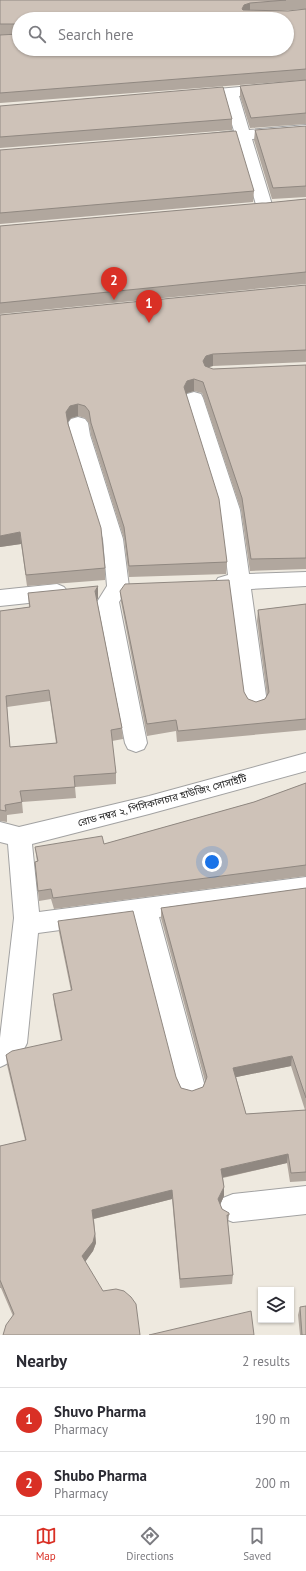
<!DOCTYPE html>
<html lang="en">
<head>
<meta charset="utf-8">
<style>
  :root { --surface:#fff; --page:#f2f2f3; --text:#2b2b33; --muted:#7c7c81; --line:#e1e1e2; --accent:#d93025 }
  body { margin:0; font-family:"PT Sans","Noto Sans Bengali",sans-serif; background:var(--page); color:var(--text) }
  .controls { position:absolute; right:12px; bottom:12px; display:grid; overflow:hidden; border-radius:0px; box-shadow:0 1px 3px #0004 }
  .controls button { width:36px; height:36px; display:grid; place-items:center; padding:0; border:0; border-bottom:1px solid var(--line); background:var(--surface); color:var(--text); font:20px sans-serif }
  .you { position:absolute; left:212px; top:862px; width:14px; height:14px; margin:-10px; border:3px solid #fff; border-radius:50%; background:#1a73e8; box-shadow:0 0 0 6px #1a73e833 }
  .badge { display:grid; place-items:center; width:26px; height:26px; border-radius:50%; background:var(--accent); color:#fff; font-size:13px; font-weight:700 }
  .pin { position:absolute; translate:-50% -33px; filter:drop-shadow(0 1px 2px #0008) }
  .pin::after { content:''; position:absolute; top:21px; width:14px; height:12px; background:inherit; clip-path:polygon(0 0,100% 0,50% 100%) }
  .list { margin:0; padding:0; list-style:none }
  h2 { display:flex; justify-content:space-between; align-items:center; height:52px; margin:0; padding:0 16px; font-size:17px }
  h2 small { font-size:13px; font-weight:400; color:var(--muted) }
  .list li { display:grid; grid-template-columns:26px 1fr auto; gap:12px; align-items:center; box-sizing:border-box; height:64px; padding:0 16px; border-top:1px solid var(--line) }
  .list b { display:block; font-size:15px; white-space:nowrap }
  .list p { margin:0; font-size:13px; white-space:nowrap; color:var(--muted) }
  .list em { font-size:13px; font-style:normal; color:var(--muted) }
  .icon { flex:none; width:22px; height:22px; fill:none; stroke:currentColor; stroke-width:2; stroke-linecap:round; stroke-linejoin:round }
  .map { position:relative; flex:none; width:306px; height:1335px; overflow:hidden }
  .search { position:absolute; background:var(--surface); box-shadow:0 1px 3px #0004; left:12px; right:12px; top:12px; height:44px; display:flex; align-items:center; gap:10px; box-sizing:border-box; padding:0 14px; border-radius:22px; color:var(--muted); font-size:15px }
  .sheet { height:180px; background:var(--surface) }
  nav { display:flex; justify-content:space-around; align-items:center; box-sizing:border-box; height:56px; border-top:1px solid var(--line); background:var(--surface); font-size:11px; color:var(--muted) }
  nav a { display:grid; justify-items:center; gap:2px }
  nav .on { color:var(--accent) }
  .map>svg:first-child { display:block }
  .lines { fill:none; stroke-linecap:round; stroke-linejoin:round }
  .minor-casing { stroke:#a2a2a2; stroke-width:2 }
  .minor { fill:#fff; fill-rule:evenodd }
  .wall { fill:#b1a79e; fill-rule:evenodd }
  .shaded-wall { fill:#908881 }
  .building { fill:#cec2b8; stroke:#908881; fill-rule:evenodd }
  .labels { text-anchor:middle; stroke-width:3; stroke-linejoin:round; paint-order:stroke }
  .street-label { font-size:10px; fill:#1b1b1b; stroke:#fff }
</style>
</head>
<body>
<div class="map">
<svg width="306" height="1335" viewBox="0 0 306 1335">
  <rect width="100%" height="100%" fill="#eee9df"/>
  <g class="lines">
    <!-- minor casing -->
    <g class="minor-casing">
      <path id="minor" d="M 306,81 L 306,89 L 239,96 L 249,130 L 306,125 L 306,135 L 252,139 L 273,208 L 271,211 L 265,213 L 259,211 L 257,208 L 237,140 L 208,143 L 203,141 L 200,138 L 203,135 L 234,131 L 224,97 L 196,99 L 191,98 L 189,95 L 191,92 L 196,91 Z
        M 194,392 L 201,394 L 203,398 L 240,510 L 249,574 L 306,572 L 306,586 L 251,589 L 267,703 L 264,709 L 256,712 L 248,709 L 245,703 L 230,590 L 218,588 L 215,583 L 218,578 L 228,575 L 220,510 L 185,398 L 187,394 Z
        M 78,417 L 85,419 L 88,423 L 90,435 L 123,539 L 129,587 L 119,602 L 147,743 L 144,749 L 136,752 L 128,749 L 125,743 L 97,602 L 107,586 L 103,539 L 70,435 L 68,423 L 71,419 Z
        M 57,584 L 64,587 L 68,592 L 64,597 L 57,600 L 0,606 L 0,590 Z
        M 306,753 L 306,771 L 149,814 L 32,844 L 39,912 L 306,877 L 306,897 L 159,917 L 205,1087 L 201,1096 L 191,1099 L 181,1096 L 177,1087 L 134,920 L 38,933 L 27,1043 C 22,1055 12,1062 0,1067 L 0,1038 L 14,918 L 8,844 L 0,842 L 0,822 L 19,827 L 149,796 Z
        M 306,1186 L 306,1214 L 233,1222 L 223,1218 L 219,1208 L 223,1198 L 233,1194 Z"/>
    </g>
    <!-- minor -->
    <use href="#minor" class="minor"/>
  </g>
  <!-- wall -->
  <path class="wall" d="M 0,0 L 306,0 L 306,9 L 279,11 L 288,11 L 306,9 L 306,80 L 0,103 ZM 19,19 L 287,49 L 19,49 Z
    M 306,80 L 306,124 L 250,128 L 240,96 L 240,86 Z
    M 0,106 L 232,119 L 232,130 L 0,148 Z
    M 306,126 L 306,197 L 272,199 L 254,140 L 255,130 Z
    M 0,150 L 254,191 L 253,202 L 0,224 Z
    M 306,199 L 306,284 L 0,314 L 0,226 L 266,203 Z
    M 306,285 L 306,362 L 213,366 L 207,367 L 213,369 L 306,365 L 306,569 L 250,571 L 241,510 L 202,393 L 194,391 L 187,393 L 186,394 L 227,562 L 226,574 L 129,577 L 124,539 L 91,435 L 89,423 L 85,418 L 78,416 L 71,418 L 68,422 L 105,568 L 105,580 L 27,586 L 21,544 L 0,547 L 0,315 Z
    M 120,591 L 244,692 L 248,699 L 256,702 L 265,699 L 267,695 L 257,621 L 258,610 L 306,604 L 306,730 L 177,742 L 176,731 L 147,736 L 121,602 Z
    M 28,593 L 98,598 L 97,600 L 122,728 L 123,739 L 112,741 L 116,773 L 116,784 L 75,787 L 76,798 L 22,802 L 23,813 L 7,815 L 7,822 L 0,821 L 0,611 L 29,607 ZM 50,701 L 56,743 L 10,747 L 7,707 Z
    M 306,783 L 306,876 L 54,909 L 51,899 L 39,901 L 35,862 L 37,862 L 35,847 L 104,844 L 254,802 Z
    M 306,888 L 306,1181 L 290,1182 L 287,1163 L 223,1178 L 224,1187 L 224,1196 L 220,1204 L 222,1209 L 229,1215 L 228,1224 L 233,1275 L 232,1284 L 180,1288 L 172,1199 L 94,1219 L 96,1243 L 93,1251 L 85,1261 L 13,1316 L 1,1288 L 0,1288 L 0,1146 L 25,1140 L 7,1065 L 6,1055 L 61,1041 L 54,1004 L 53,994 L 71,991 L 59,932 L 58,921 L 176,1077 L 181,1088 L 192,1091 L 203,1087 L 205,1081 L 161,918 L 161,908 ZM 291,1066 L 305,1110 L 246,1114 L 236,1077 Z
    M 300,1307 L 306,1335 L 300,1335 L 298,1315 Z"/>
  <!-- shaded-wall -->
  <path class="shaded-wall" d="M 250,3 L 250,14 L 244,15 L 242,9 L 244,5 Z
    M 213,354 L 213,366 L 206,368 L 203,361 L 206,356 Z
    M 194,379 L 194,391 L 187,393 L 184,398 L 184,387 L 187,381 Z
    M 78,404 L 78,416 L 71,418 L 67,423 L 66,412 L 70,406 Z
    M 20,532 L 21,544 L 0,547 L 0,536 Z
    M 98,586 L 98,598 L 96,602 L 95,591 Z
    M 292,1056 L 291,1066 L 232,1078 L 233,1068 Z
    M 288,1154 L 287,1163 L 220,1178 L 221,1169 Z
    M 224,1187 L 224,1196 L 218,1209 L 218,1199 Z
    M 172,1190 L 172,1199 L 93,1219 L 92,1210 Z
    M 95,1234 L 96,1243 L 93,1251 L 83,1265 L 82,1256 Z"/>
  <!-- building -->
  <path class="building" d="M 0,0 L 286,0 L 250,3 L 244,5 L 242,9 L 243,10 L 288,11 L 306,9 L 306,69 L 0,93 L 0,35 L 19,34 L 19,49 L 287,49 L 287,19 L 19,19 L 19,24 L 0,24 Z
    M 306,80 L 306,113 L 251,118 L 240,86 Z
    M 223,87 L 232,119 L 0,137 L 0,106 Z
    M 306,126 L 306,186 L 273,188 L 255,130 Z
    M 236,131 L 254,191 L 0,213 L 0,150 Z
    M 306,199 L 306,272 L 0,303 L 0,226 L 262,203 L 266,203 Z
    M 306,285 L 306,350 L 213,354 L 206,356 L 203,361 L 205,366 L 213,369 L 306,365 L 306,558 L 251,559 L 242,498 L 203,382 L 194,379 L 187,381 L 184,387 L 219,499 L 227,562 L 129,566 L 124,527 L 91,423 L 89,411 L 85,406 L 78,404 L 70,406 L 66,412 L 68,424 L 101,528 L 105,568 L 26,575 L 20,532 L 0,536 L 0,315 Z
    M 229,580 L 244,692 L 248,699 L 256,702 L 265,699 L 269,692 L 258,610 L 306,604 L 306,719 L 178,731 L 176,720 L 147,724 L 120,591 L 125,584 Z
    M 98,586 L 95,591 L 122,728 L 111,730 L 116,773 L 74,776 L 75,787 L 20,791 L 22,802 L 5,805 L 6,811 L 0,810 L 0,611 L 30,607 L 28,593 ZM 49,690 L 57,743 L 10,747 L 6,696 Z
    M 306,783 L 306,865 L 53,898 L 51,889 L 38,891 L 35,862 L 38,861 L 35,847 L 102,836 L 104,844 L 254,802 Z
    M 306,888 L 306,1098 L 292,1056 L 233,1068 L 246,1114 L 306,1110 L 306,1172 L 291,1173 L 288,1154 L 221,1169 L 224,1187 L 218,1199 L 222,1209 L 229,1213 L 229,1215 L 227,1215 L 233,1275 L 180,1279 L 172,1190 L 92,1210 L 95,1234 L 93,1242 L 82,1256 L 103,1291 L 116,1289 L 124,1291 L 131,1297 L 136,1304 L 140,1335 L 3,1335 L 6,1325 L 14,1314 L 0,1280 L 0,1146 L 26,1140 L 6,1055 L 12,1051 L 62,1040 L 53,994 L 72,990 L 58,921 L 133,911 L 176,1077 L 181,1088 L 192,1091 L 203,1087 L 207,1077 L 161,908 Z
    M 306,1306 L 306,1335 L 302,1335 L 300,1307 Z
    M 251,1311 L 254,1335 L 149,1335 Z"/>
  <g class="labels">
    <!-- street labels -->
    <g class="street-label">
      <text transform="translate(162 800) rotate(-15)" y="4">রোড নম্বর ২, পিসিকালচার হাউজিং সোসাইটি</text>
    </g>
  </g>
</svg>
<div class="controls">
<button><svg class="icon" aria-label="layers" viewBox="0 0 24 24"><path d="M12 4l9 5-9 5-9-5zM3 14l9 5 9-5"/></svg></button>
</div>
<div class="you"></div>
<div class="pin badge" style="left:149px;top:323px">1</div>
<div class="pin badge" style="left:114px;top:300px">2</div>
<div class="search"><svg class="icon" aria-label="search" viewBox="0 0 24 24"><circle cx="10" cy="10" r="6"/><path d="M15 15l6 6"/></svg>Search here</div>
</div>
<section class="sheet">
<h2>Nearby<small>2 results</small></h2>
<ul class="list">
<li><span class="badge">1</span><div><b>Shuvo Pharma</b><p>Pharmacy</p></div><em>190 m</em></li>
<li><span class="badge">2</span><div><b>Shubo Pharma</b><p>Pharmacy</p></div><em>200 m</em></li>
</ul>
</section>
<nav>
<a class="on"><svg class="icon" aria-label="map" viewBox="0 0 24 24"><path d="M3 6l6-2 6 2 6-2v14l-6 2-6-2-6 2zM9 4v14M15 6v14"/></svg>Map</a>
<a><svg class="icon" aria-label="directions" viewBox="0 0 24 24"><path d="M12 3l9 9-9 9-9-9zM9 14v-3h6M13 9l2 2-2 2"/></svg>Directions</a>
<a><svg class="icon" aria-label="saved" viewBox="0 0 24 24"><path d="M7 4h10v16l-5-4-5 4z"/></svg>Saved</a>
</nav>
</body>
</html>
